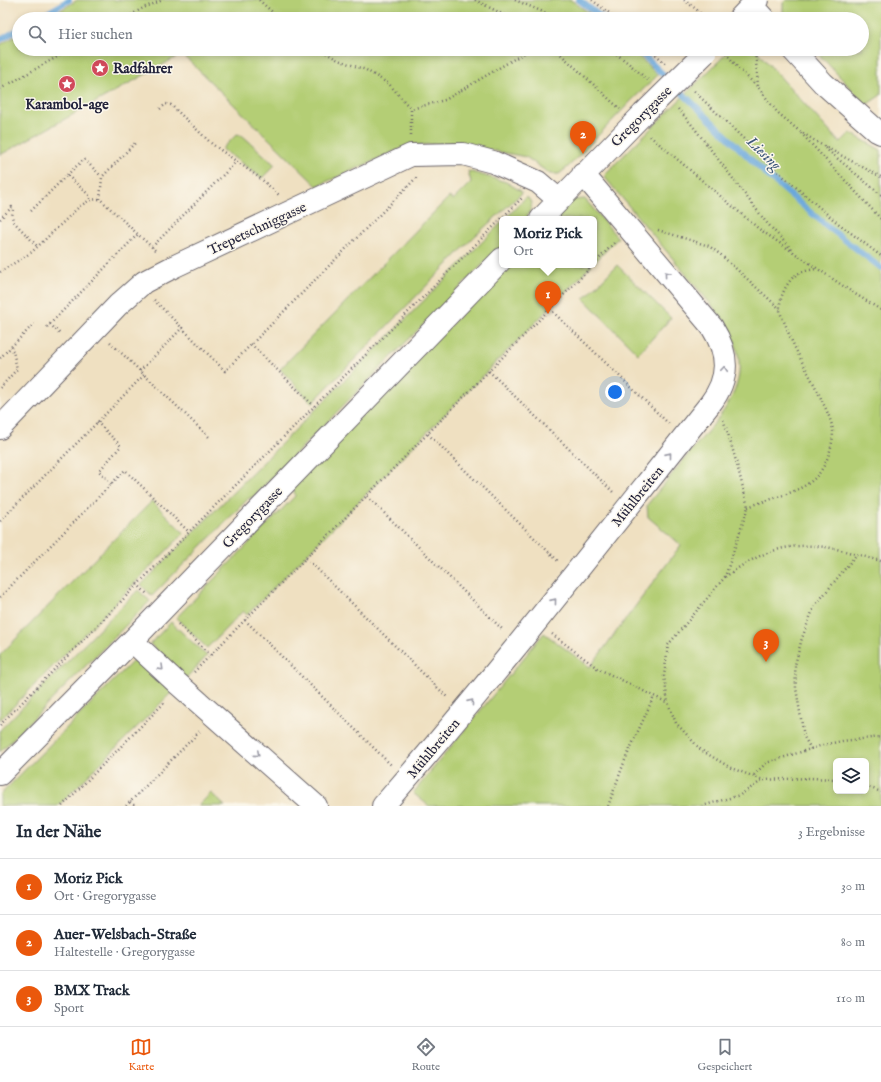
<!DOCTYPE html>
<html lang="de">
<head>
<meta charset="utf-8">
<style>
  :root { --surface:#fff; --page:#f6f6f7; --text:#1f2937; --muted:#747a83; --line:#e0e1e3; --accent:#ea580c }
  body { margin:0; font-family:"IM FELL English",serif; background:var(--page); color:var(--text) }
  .controls { position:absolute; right:12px; bottom:12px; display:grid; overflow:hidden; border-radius:6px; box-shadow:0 2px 6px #0003 }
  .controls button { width:36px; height:36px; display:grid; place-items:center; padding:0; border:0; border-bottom:1px solid var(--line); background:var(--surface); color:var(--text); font:20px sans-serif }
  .you { position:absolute; left:615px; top:392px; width:14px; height:14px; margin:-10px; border:3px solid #fff; border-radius:50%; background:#1a73e8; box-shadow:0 0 0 6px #1a73e833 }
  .badge { display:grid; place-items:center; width:26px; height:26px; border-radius:50%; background:var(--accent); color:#fff; font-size:13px; font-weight:700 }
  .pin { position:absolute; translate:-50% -33px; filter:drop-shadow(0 1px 2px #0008) }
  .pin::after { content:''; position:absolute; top:21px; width:14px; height:12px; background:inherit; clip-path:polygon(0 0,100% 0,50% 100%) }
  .popup { position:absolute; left:499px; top:216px; width:98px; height:52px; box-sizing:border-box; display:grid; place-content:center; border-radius:6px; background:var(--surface); filter:drop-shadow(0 1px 3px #0005); font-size:13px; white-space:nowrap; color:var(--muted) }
  .popup b { font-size:15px; color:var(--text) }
  .popup::after { content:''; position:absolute; left:50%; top:100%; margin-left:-8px; border:8px solid transparent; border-top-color:var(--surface) }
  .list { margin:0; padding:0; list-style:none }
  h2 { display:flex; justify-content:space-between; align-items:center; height:52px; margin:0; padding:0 16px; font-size:17px }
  h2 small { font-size:13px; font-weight:400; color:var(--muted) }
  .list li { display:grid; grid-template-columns:26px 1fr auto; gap:12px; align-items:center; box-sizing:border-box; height:56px; padding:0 16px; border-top:1px solid var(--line) }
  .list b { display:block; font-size:15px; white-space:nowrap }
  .list p { margin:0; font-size:13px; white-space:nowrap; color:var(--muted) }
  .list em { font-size:13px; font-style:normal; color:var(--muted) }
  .icon { flex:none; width:22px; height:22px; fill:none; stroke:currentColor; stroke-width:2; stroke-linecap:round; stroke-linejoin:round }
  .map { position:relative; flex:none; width:881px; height:806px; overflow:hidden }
  .search { position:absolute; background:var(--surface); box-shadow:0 2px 6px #0003; left:12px; right:12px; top:12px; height:44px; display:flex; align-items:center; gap:10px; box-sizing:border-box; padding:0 14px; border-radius:22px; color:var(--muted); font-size:15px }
  .sheet { height:220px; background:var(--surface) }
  nav { display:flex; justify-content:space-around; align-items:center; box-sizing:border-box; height:56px; border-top:1px solid var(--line); background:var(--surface); font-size:11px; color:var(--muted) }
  nav a { display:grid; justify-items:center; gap:2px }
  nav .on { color:var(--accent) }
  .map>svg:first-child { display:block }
  .green { fill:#b4ce74; stroke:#6b7858; fill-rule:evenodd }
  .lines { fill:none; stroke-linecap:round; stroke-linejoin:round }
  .stream { stroke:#6aa8dc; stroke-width:6 }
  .minor-casing { stroke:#6a646a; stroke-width:24 }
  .path { stroke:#6a646a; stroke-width:2.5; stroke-dasharray:1 3; stroke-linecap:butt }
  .minor { stroke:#fff; stroke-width:22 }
  .minor-bridge-casing { stroke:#6a646a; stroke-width:24; stroke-linecap:butt }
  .minor-bridge { stroke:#fff; stroke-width:22 }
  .oneway { stroke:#9c9ca7 }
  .labels { text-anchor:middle; stroke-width:3; stroke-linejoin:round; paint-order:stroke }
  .poi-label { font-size:14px; font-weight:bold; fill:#22223b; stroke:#fbf7ec; text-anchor:start }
  .street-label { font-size:14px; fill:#22223b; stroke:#fbf7ec }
  .water-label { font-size:15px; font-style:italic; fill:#3f587b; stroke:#fbf7ec }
</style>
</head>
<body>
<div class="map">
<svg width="881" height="806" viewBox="0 0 881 806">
  <rect width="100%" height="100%" fill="#fbf7ec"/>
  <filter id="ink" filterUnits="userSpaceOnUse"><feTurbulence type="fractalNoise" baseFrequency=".025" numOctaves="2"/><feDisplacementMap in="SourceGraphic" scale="8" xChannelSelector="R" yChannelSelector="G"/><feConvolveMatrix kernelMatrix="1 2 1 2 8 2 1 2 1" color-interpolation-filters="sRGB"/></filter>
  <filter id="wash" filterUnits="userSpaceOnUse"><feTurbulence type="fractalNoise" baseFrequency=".012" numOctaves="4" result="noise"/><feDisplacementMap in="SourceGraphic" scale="16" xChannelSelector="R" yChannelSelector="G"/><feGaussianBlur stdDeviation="0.9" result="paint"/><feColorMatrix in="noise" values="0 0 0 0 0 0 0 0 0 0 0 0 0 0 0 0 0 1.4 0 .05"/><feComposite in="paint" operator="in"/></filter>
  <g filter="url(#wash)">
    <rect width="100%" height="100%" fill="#efe0c1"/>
    <!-- green -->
    <path class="green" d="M 77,0 L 571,0 L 597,19 L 47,19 Z
      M 786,0 L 881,0 L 881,95 L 866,105 L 814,49 L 862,49 L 862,19 L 787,19 L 783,15 L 783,3 Z
      M 19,34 L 19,49 L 631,49 L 658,75 L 631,101 L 568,167 L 559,174 L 550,174 L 526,157 L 453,143 L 407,146 L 317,186 L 182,54 L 0,155 L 0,45 Z
      M 731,49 L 755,49 L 840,143 L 850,133 L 881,150 L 881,806 L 429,806 L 413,793 L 544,633 L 590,667 L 681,545 L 648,517 L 647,505 C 662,487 676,469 691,451 C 709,429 735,404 739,374 C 741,354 734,336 724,320 L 607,180 L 605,176 L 606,173 ZM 836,761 L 866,761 L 866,791 L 836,791 Z
      M 237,134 L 243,136 L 275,165 L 262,178 L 222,149 Z
      M 468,171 L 506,182 L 521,191 L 522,193 L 475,236 L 312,403 L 280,369 L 449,197 L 453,200 L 471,182 Z
      M 526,197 L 528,198 C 535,206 529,210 526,219 L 505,219 Z
      M 585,199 L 618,238 L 594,263 L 594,219 L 555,219 L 573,200 Z
      M 502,222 L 502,245 L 253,497 L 249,498 L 152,596 L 141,585 Z
      M 509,265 L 592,265 L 247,615 L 243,611 L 207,648 L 176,618 L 295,496 L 293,485 Z
      M 617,265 L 671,318 L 638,354 L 584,299 Z
      M 152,501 L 184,533 L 0,720 L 0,655 Z
      M 138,590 L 150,601 L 0,752 L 0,730 Z
      M 171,622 L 207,656 L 186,678 L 150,644 Z
      M 137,657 L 173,691 L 58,806 L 0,806 L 0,795 Z
      M 211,793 L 225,806 L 198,806 Z"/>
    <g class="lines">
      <!-- stream -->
      <path class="stream" d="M 579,0 L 604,19
        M 37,19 L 69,0
        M 0,40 L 19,29
        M 637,49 L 769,177 L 828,227 L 881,268"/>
    </g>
  </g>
  <g filter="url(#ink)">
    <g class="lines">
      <!-- minor casing -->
      <g class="minor-casing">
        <path id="minor" d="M 752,6 L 764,19
          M 739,19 L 757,0
          M 792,49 L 823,83 L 877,131 L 881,133
          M 541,219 L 643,114
          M 0,428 L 118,305 L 144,282 L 173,267 L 411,155 L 463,154 L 493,162 L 538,182 L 559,200
          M 132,641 L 177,683 L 316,806
          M 0,774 L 132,641 L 502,259
          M 383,806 C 496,676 602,539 710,404 C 730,378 729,354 712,327 L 583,174"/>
      </g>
      <!-- path -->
      <path class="path" d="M 259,0 L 280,19
        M 475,0 L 512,19
        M 515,0 L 560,19
        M 592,0 L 617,19
        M 684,0 L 696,9 L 706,19
        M 124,19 L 143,8 L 163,0
        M 319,49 L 338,60 L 366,70 L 389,84 L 411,109
        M 555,49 L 620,109
        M 610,49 L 627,62 L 648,80
        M 650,49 L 666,64
        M 755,49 L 758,86
        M 726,53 L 738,68 L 758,87 L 777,112 L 798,130 L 820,144 L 881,177
        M 0,89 L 71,49
        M 694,91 L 776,170 L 834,220 L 881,256
        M 160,109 L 166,104 L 171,105 L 212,144 L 260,178 L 279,195
        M 678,109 L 692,125 L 766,222 L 794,252
        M 801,133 L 881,219
        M 411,135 L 411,109 L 445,100 L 531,49
        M 650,136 L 759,229 L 852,292 L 881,310
        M 825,148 L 881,195
        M 67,175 L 84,159 L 101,176
        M 100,199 L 102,177 L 136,142
        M 31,211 L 67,175 L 90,196 L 90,200
        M 0,219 L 12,207 L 13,209 L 12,217 L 14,222 L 38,247
        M 658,230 L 709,246 L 721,255 L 780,309
        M 152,247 L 236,162
        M 594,264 L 614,243
        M 0,272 L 32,252 L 80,206 L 90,200 L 100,199 L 157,252
        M 154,300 L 182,328
        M 550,309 L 669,424
        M 50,324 L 61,335
        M 47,327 L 138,234
        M 110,342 L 209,437
        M 251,344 L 314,406
        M 0,358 L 34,324
        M 140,371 L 182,328 L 225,371 L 418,176
        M 489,371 L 613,492
        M 0,388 L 17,369 L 13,351 L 10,348
        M 723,420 L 727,430 L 736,461 L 748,507 L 725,577 L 668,645 L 664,676 L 668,703 L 676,723 L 701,750 L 731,768 L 763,780 L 809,778 L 836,779
        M 97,422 L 121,446 L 99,471 L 112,484
        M 428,434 L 559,562
        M 367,496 L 503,630
        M 748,507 C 768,499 800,493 815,478 C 826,467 833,447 833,431 C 832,422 827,411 823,403 C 812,377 795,353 786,326 C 784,321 780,315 780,309 C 779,298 787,281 796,275 C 802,271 810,270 816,269
        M 0,521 L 144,375
        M 306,558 L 448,698
        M 725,577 C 754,556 779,544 815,546 C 837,547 860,556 881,561
        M 137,584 L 148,595
        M 0,597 L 125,470 L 189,532
        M 245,620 L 391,765
        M 178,624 L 211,655
        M 552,634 L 597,668 L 668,703
        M 194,672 L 593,265
        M 0,725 L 189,532 L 522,198
        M 811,749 L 804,737 L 796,688 L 795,665 L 802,638 L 814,607 L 856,555
        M 754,775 L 766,763 L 823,745 L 842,741 L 881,737
        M 866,786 L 881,792
        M 130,802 L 135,806
        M 62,806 L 166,701
        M 126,806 L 200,731
        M 608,806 L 625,760 L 654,696
        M 702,806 L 740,795 L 763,780"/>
      <!-- minor -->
      <use href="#minor" class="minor"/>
      <!-- minor-bridge casing -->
      <g class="minor-bridge-casing">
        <path id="minor-bridge" d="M 643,114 L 705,53"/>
      </g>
      <!-- minor-bridge -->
      <use href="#minor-bridge" class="minor-bridge"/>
    </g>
    <!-- one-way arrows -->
    <defs><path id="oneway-chevron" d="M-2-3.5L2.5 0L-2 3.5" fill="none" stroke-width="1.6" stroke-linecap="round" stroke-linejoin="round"/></defs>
    <g class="oneway">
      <use href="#oneway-chevron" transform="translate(667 274) rotate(-130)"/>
      <use href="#oneway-chevron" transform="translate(724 369) rotate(-85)"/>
      <use href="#oneway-chevron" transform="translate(669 455) rotate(-51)"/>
      <use href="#oneway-chevron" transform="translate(554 601) rotate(-51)"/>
      <use href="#oneway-chevron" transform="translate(161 668) rotate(44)"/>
      <use href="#oneway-chevron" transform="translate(471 702) rotate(-51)"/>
      <use href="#oneway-chevron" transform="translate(257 754) rotate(41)"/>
    </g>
  </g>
  <!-- icons -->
  <defs>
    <g id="sight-disc" transform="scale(0.9)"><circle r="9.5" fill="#d1495b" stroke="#fbf7ec"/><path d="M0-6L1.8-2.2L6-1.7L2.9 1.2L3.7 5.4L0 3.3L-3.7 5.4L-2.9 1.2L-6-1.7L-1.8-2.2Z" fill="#fff"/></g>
  </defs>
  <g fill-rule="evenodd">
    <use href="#sight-disc" x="100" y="68"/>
    <use href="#sight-disc" x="67" y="84"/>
  </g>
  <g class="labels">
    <!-- poi labels -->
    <g class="poi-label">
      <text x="113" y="73">Radfahrer</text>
      <text x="67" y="109" text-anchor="middle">Karambol-age</text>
    </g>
    <!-- street labels -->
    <g class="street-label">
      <text transform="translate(641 116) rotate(-45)" y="5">Gregorygasse</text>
      <text transform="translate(257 228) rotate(-25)" y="5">Trepetschniggasse</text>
      <text transform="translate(637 496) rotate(-51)" y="5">Mühlbreiten</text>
      <text transform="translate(252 517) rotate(-46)" y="5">Gregorygasse</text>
      <text transform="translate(433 748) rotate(-50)" y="5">Mühlbreiten</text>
    </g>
    <!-- water labels -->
    <g class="water-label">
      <text transform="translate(764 153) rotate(44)" y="5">Liesing</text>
    </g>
  </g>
</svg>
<div class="controls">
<button><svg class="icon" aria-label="layers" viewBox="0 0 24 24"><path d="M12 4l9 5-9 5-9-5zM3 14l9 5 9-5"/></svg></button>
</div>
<div class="you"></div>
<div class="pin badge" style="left:548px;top:314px">1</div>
<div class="popup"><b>Moriz Pick</b>Ort</div>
<div class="pin badge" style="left:583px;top:154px">2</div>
<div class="pin badge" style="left:766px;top:662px">3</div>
<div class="search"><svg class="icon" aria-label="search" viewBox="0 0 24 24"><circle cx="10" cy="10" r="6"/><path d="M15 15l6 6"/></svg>Hier suchen</div>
</div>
<section class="sheet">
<h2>In der Nähe<small>3 Ergebnisse</small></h2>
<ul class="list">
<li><span class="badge">1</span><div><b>Moriz Pick</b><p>Ort · Gregorygasse</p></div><em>30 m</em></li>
<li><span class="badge">2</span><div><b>Auer-Welsbach-Straße</b><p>Haltestelle · Gregorygasse</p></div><em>80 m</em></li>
<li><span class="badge">3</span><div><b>BMX Track</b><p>Sport</p></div><em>110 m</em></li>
</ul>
</section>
<nav>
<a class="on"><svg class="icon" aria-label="map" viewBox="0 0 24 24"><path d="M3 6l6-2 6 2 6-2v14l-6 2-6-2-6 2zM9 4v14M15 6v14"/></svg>Karte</a>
<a><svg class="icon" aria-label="directions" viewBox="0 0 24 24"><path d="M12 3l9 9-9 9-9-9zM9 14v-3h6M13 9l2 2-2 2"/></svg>Route</a>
<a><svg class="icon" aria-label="saved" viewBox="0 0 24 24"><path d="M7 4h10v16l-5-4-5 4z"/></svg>Gespeichert</a>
</nav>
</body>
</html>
